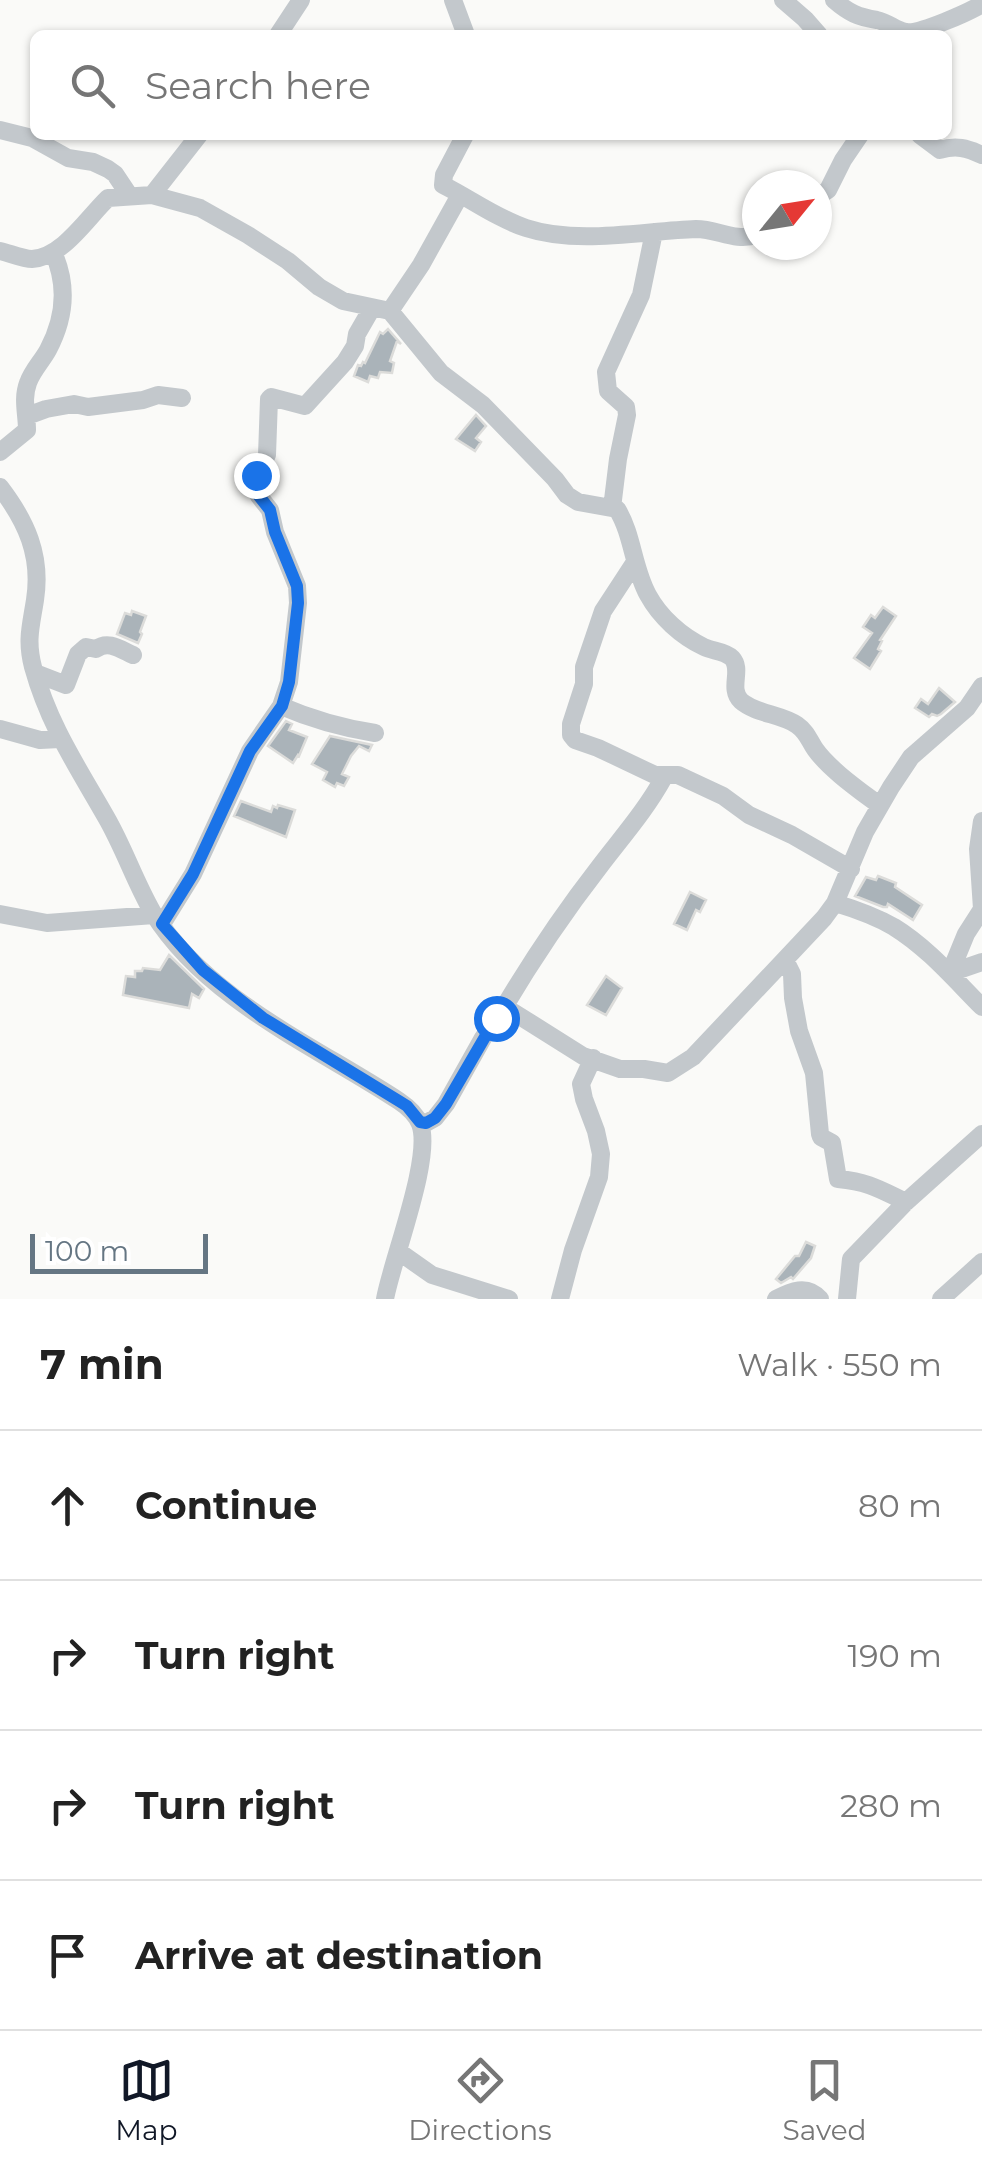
<!DOCTYPE html>
<html lang="en">
<head>
<meta charset="utf-8">
<style>
  :root { --surface:#fff; --page:#f6f6f6; --text:#222; --muted:#767676; --line:#e0e0e0; --accent:#111827 }
  body { margin:0; font-family:Montserrat,sans-serif; background:var(--page); color:var(--text) }
  .compass { position:absolute; left:742px; top:170px; width:90px; height:90px; border-radius:50%; background:var(--surface); box-shadow:0 2px 8px #0004; rotate:60deg }
  .scale { position:absolute; left:30px; bottom:25px; width:178px; box-sizing:border-box; padding-left:10px; border:5px solid #657683; border-top:0; font-size:28px; line-height:35px; white-space:nowrap; color:#657683; -webkit-text-stroke:8px #fff; paint-order:stroke }
  .stop { position:absolute; width:30px; height:30px; margin:-22px; border:8px solid #1a73e8; border-radius:50%; background:#fff }
  .stop.end { background:#1a73e8; border-color:#fff; box-shadow:0 2px 10px #0008 }
  .list { margin:0; padding:0; list-style:none }
  h2 { display:flex; justify-content:space-between; align-items:center; height:130px; margin:0; padding:0 40px; font-size:42px }
  h2 small { font-size:32px; font-weight:400; color:var(--muted) }
  .list li { display:grid; grid-template-columns:65px 1fr auto; gap:30px; align-items:center; box-sizing:border-box; height:150px; padding:0 40px; border-top:2px solid var(--line) }
  .list b { display:block; font-size:38px; white-space:nowrap }
  .list em { font-size:32px; font-style:normal; color:var(--muted) }
  .icon { flex:none; width:55px; height:55px; fill:none; stroke:currentColor; stroke-width:2; stroke-linecap:round; stroke-linejoin:round }
  .map { position:relative; flex:none; width:982px; height:1299px; overflow:hidden }
  .search { position:absolute; background:var(--surface); box-shadow:0 2px 8px #0004; left:30px; right:30px; top:30px; height:110px; display:flex; align-items:center; gap:25px; box-sizing:border-box; padding:0 35px; border-radius:15px; color:var(--muted); font-size:38px }
  .sheet { height:730px; background:var(--surface) }
  nav { display:flex; justify-content:space-around; align-items:center; box-sizing:border-box; height:140px; border-top:2px solid var(--line); background:var(--surface); font-size:28px; color:var(--muted) }
  nav a { display:grid; justify-items:center; gap:5px }
  nav .on { color:var(--accent) }
  .map>svg:first-child { display:block }
  .building { fill:#aab3b9; stroke:#dcdcda; stroke-width:2.5 }
  .lines { fill:none; stroke-linecap:round; stroke-linejoin:round }
  .minor { stroke:#c3c8cc; stroke-width:18 }
  .route { stroke:#1a73e8; stroke-width:12 }
</style>
</head>
<body>
<div class="map">
<svg width="982" height="1299" viewBox="0 0 982 1299">
  <rect width="100%" height="100%" fill="#fafaf8"/>
  <!-- building -->
  <path class="building" d="M 388,329 L 401,344 L 397,341 L 390,361 L 394,363 L 392,373 L 380,372 L 378,378 L 370,376 L 368,382 L 354,376 L 358,365 L 361,366 L 363,362 L 365,363 L 380,332 L 383,334 Z
    M 476,415 L 486,426 L 476,438 L 481,442 L 475,451 L 456,439 Z
    M 883,607 L 896,616 L 880,640 L 882,641 L 878,649 L 881,651 L 870,669 L 854,658 L 872,633 L 863,627 L 871,615 L 875,618 Z
    M 132,611 L 146,616 L 140,632 L 142,634 L 138,643 L 117,634 L 125,613 L 131,615 Z
    M 939,688 L 955,702 L 941,714 L 937,716 L 932,714 L 929,717 L 915,708 L 921,699 L 928,704 Z
    M 286,721 L 292,724 L 289,730 L 307,737 L 299,756 L 298,755 L 293,763 L 268,746 Z
    M 330,736 L 372,745 L 369,751 L 359,746 L 351,756 L 342,774 L 349,777 L 344,786 L 337,783 L 335,787 L 323,780 L 327,772 L 312,764 Z
    M 241,801 L 271,812 L 273,806 L 277,808 L 278,805 L 295,810 L 286,837 L 234,816 Z
    M 878,876 L 896,883 L 895,887 L 922,905 L 913,920 L 888,904 L 887,907 L 883,907 L 855,896 L 866,877 L 876,880 Z
    M 690,892 L 706,900 L 700,912 L 696,910 L 687,930 L 674,924 Z
    M 169,955 L 204,989 L 199,998 L 192,994 L 189,1008 L 123,995 L 126,976 L 135,977 L 135,971 L 142,971 L 143,968 L 160,970 Z
    M 606,976 L 622,988 L 606,1015 L 587,1005 Z
    M 806,1242 L 815,1246 L 811,1258 L 793,1279 L 791,1277 L 781,1283 L 776,1279 L 795,1256 L 799,1256 Z"/>
  <g class="lines">
    <!-- minor -->
    <path class="minor" d="M 453,0 L 466,35
      M 783,0 L 805,19 L 819,35
      M 834,0 C 849,13 858,17 877,20 C 888,22 896,31 906,32 C 920,34 969,12 982,4
      M 278,35 L 301,0
      M 0,130 L 32,138 L 68,158 L 93,162 L 108,169 L 115,174 L 129,195
      M 465,135 L 444,175 L 443,185 C 471,199 496,218 526,228 C 578,245 642,231 696,229 C 718,229 734,242 757,235
      M 920,135 L 940,150 C 956,145 967,148 982,155
      M 152,195 L 199,135
      M 817,197 L 828,190 L 843,160 L 860,135
      M 0,251 C 9,253 23,259 32,259 C 63,257 87,218 108,198 L 152,195 L 200,208 L 248,235 L 288,261 L 319,287 L 343,301 L 390,311 L 441,373 L 483,405 L 555,479 L 567,495 L 578,502 L 617,509 C 633,535 633,568 648,595 C 660,617 681,636 704,647 C 712,651 725,651 732,658 C 743,670 728,688 741,701 C 756,714 781,714 797,725 C 807,732 809,740 815,749 C 829,769 859,790 879,805
      M 390,311 L 421,265 L 460,195
      M 27,416 L 46,409 L 74,404 L 88,407 L 143,400 L 158,395 L 182,398
      M 0,452 L 27,430 C 27,414 22,399 28,383 C 32,371 42,361 48,350 C 65,318 68,285 53,252
      M 0,487 C 26,521 42,555 35,600 C 31,626 26,640 33,667 C 49,725 77,766 106,817 C 124,848 135,882 153,913 C 207,1000 317,1047 399,1101 C 408,1107 416,1114 420,1124 C 433,1157 392,1260 385,1299
      M 612,508 L 618,459 L 627,415 L 626,407 L 608,391 L 606,372 L 641,295 L 654,232
      M 635,562 L 603,611 L 584,667 L 584,684 L 571,724 L 571,735 L 575,740 L 598,748 L 655,775 L 678,775 L 723,796 L 749,815 L 792,835 L 851,869
      M 35,673 L 66,685 L 78,654 L 86,647 L 96,649 C 108,640 120,649 133,655
      M 281,706 C 311,719 343,728 375,733
      M 0,729 L 40,740 L 60,739
      M 982,821 L 978,849 L 982,909 L 966,934 L 950,973 L 982,962
      M 835,903 C 855,909 875,916 894,927 C 928,948 954,979 982,1007
      M 0,914 L 47,923 L 154,915
      M 162,924 L 193,874 L 250,751 L 281,706 L 289,682 L 298,603 L 297,586 L 275,532 L 270,510 L 259,496 L 256,475 L 267,455 L 269,399 L 271,397 L 305,406 L 345,362 L 355,346 L 357,334 L 372,308
      M 785,960 L 792,974 L 793,998 L 799,1031 L 814,1073 L 820,1134 L 821,1137 L 832,1143 L 838,1179 C 869,1182 879,1189 906,1202
      M 503,1009 C 532,960 565,911 600,866 C 622,837 646,810 664,777
      M 419,1122 L 426,1123 L 435,1118 L 446,1104 L 483,1038 L 503,1009 L 513,1012 L 583,1056 L 620,1069 L 644,1069 L 668,1073 L 693,1057 L 824,918 L 835,903 L 865,832 L 891,787 L 911,757 L 967,708 L 982,686
      M 398,1251 L 432,1275 L 509,1299
      M 560,1299 L 573,1250 L 599,1177 L 601,1154 L 596,1131 L 584,1099 L 581,1084 L 593,1058
      M 776,1299 C 791,1291 807,1284 820,1299
      M 847,1299 L 851,1259 L 906,1202 L 982,1134
      M 941,1299 L 982,1262"/>
  </g>
  <g class="lines">
    <!-- route -->
    <path class="route" d="M 256,475 L 259,496 L 270,510 L 275,532 L 297,586 L 298,603 L 289,682 L 282,706 L 250,751 L 193,874 L 162,924 L 203,970 L 263,1018 L 399,1101 L 407,1106 L 420,1122 L 426,1123 L 435,1118 L 446,1104 L 496,1018"/>
  </g>
</svg>
<svg class="compass" viewBox="-18 -18 36 36"><path d="M0-13l5 13h-10z" fill="#e53935"/><path d="M0 13l5-13h-10z" fill="#767676"/></svg>
<div class="scale">100 m</div>
<div class="stop" style="left:496px;top:1018px"></div>
<div class="stop end" style="left:256px;top:475px"></div>
<div class="search"><svg class="icon" aria-label="search" viewBox="0 0 24 24"><circle cx="10" cy="10" r="6"/><path d="M15 15l6 6"/></svg>Search here</div>
</div>
<section class="sheet">
<h2>7 min<small>Walk · 550 m</small></h2>
<ul class="list">
<li><svg class="icon" aria-label="ahead" viewBox="0 0 24 24"><path d="M12 20V5M6 11l6-6 6 6"/></svg><div><b>Continue</b></div><em>80 m</em></li>
<li><svg class="icon" aria-label="right" viewBox="0 0 24 24"><path d="M7 20v-9h11M14 6l5 5-5 5"/></svg><div><b>Turn right</b></div><em>190 m</em></li>
<li><svg class="icon" aria-label="right" viewBox="0 0 24 24"><path d="M7 20v-9h11M14 6l5 5-5 5"/></svg><div><b>Turn right</b></div><em>280 m</em></li>
<li><svg class="icon" aria-label="arrive" viewBox="0 0 24 24"><path d="M6 21V4h12l-3 4 3 4H6"/></svg><div><b>Arrive at destination</b></div></li>
</ul>
</section>
<nav>
<a class="on"><svg class="icon" aria-label="map" viewBox="0 0 24 24"><path d="M3 6l6-2 6 2 6-2v14l-6 2-6-2-6 2zM9 4v14M15 6v14"/></svg>Map</a>
<a><svg class="icon" aria-label="directions" viewBox="0 0 24 24"><path d="M12 3l9 9-9 9-9-9zM9 14v-3h6M13 9l2 2-2 2"/></svg>Directions</a>
<a><svg class="icon" aria-label="saved" viewBox="0 0 24 24"><path d="M7 4h10v16l-5-4-5 4z"/></svg>Saved</a>
</nav>
</body>
</html>
